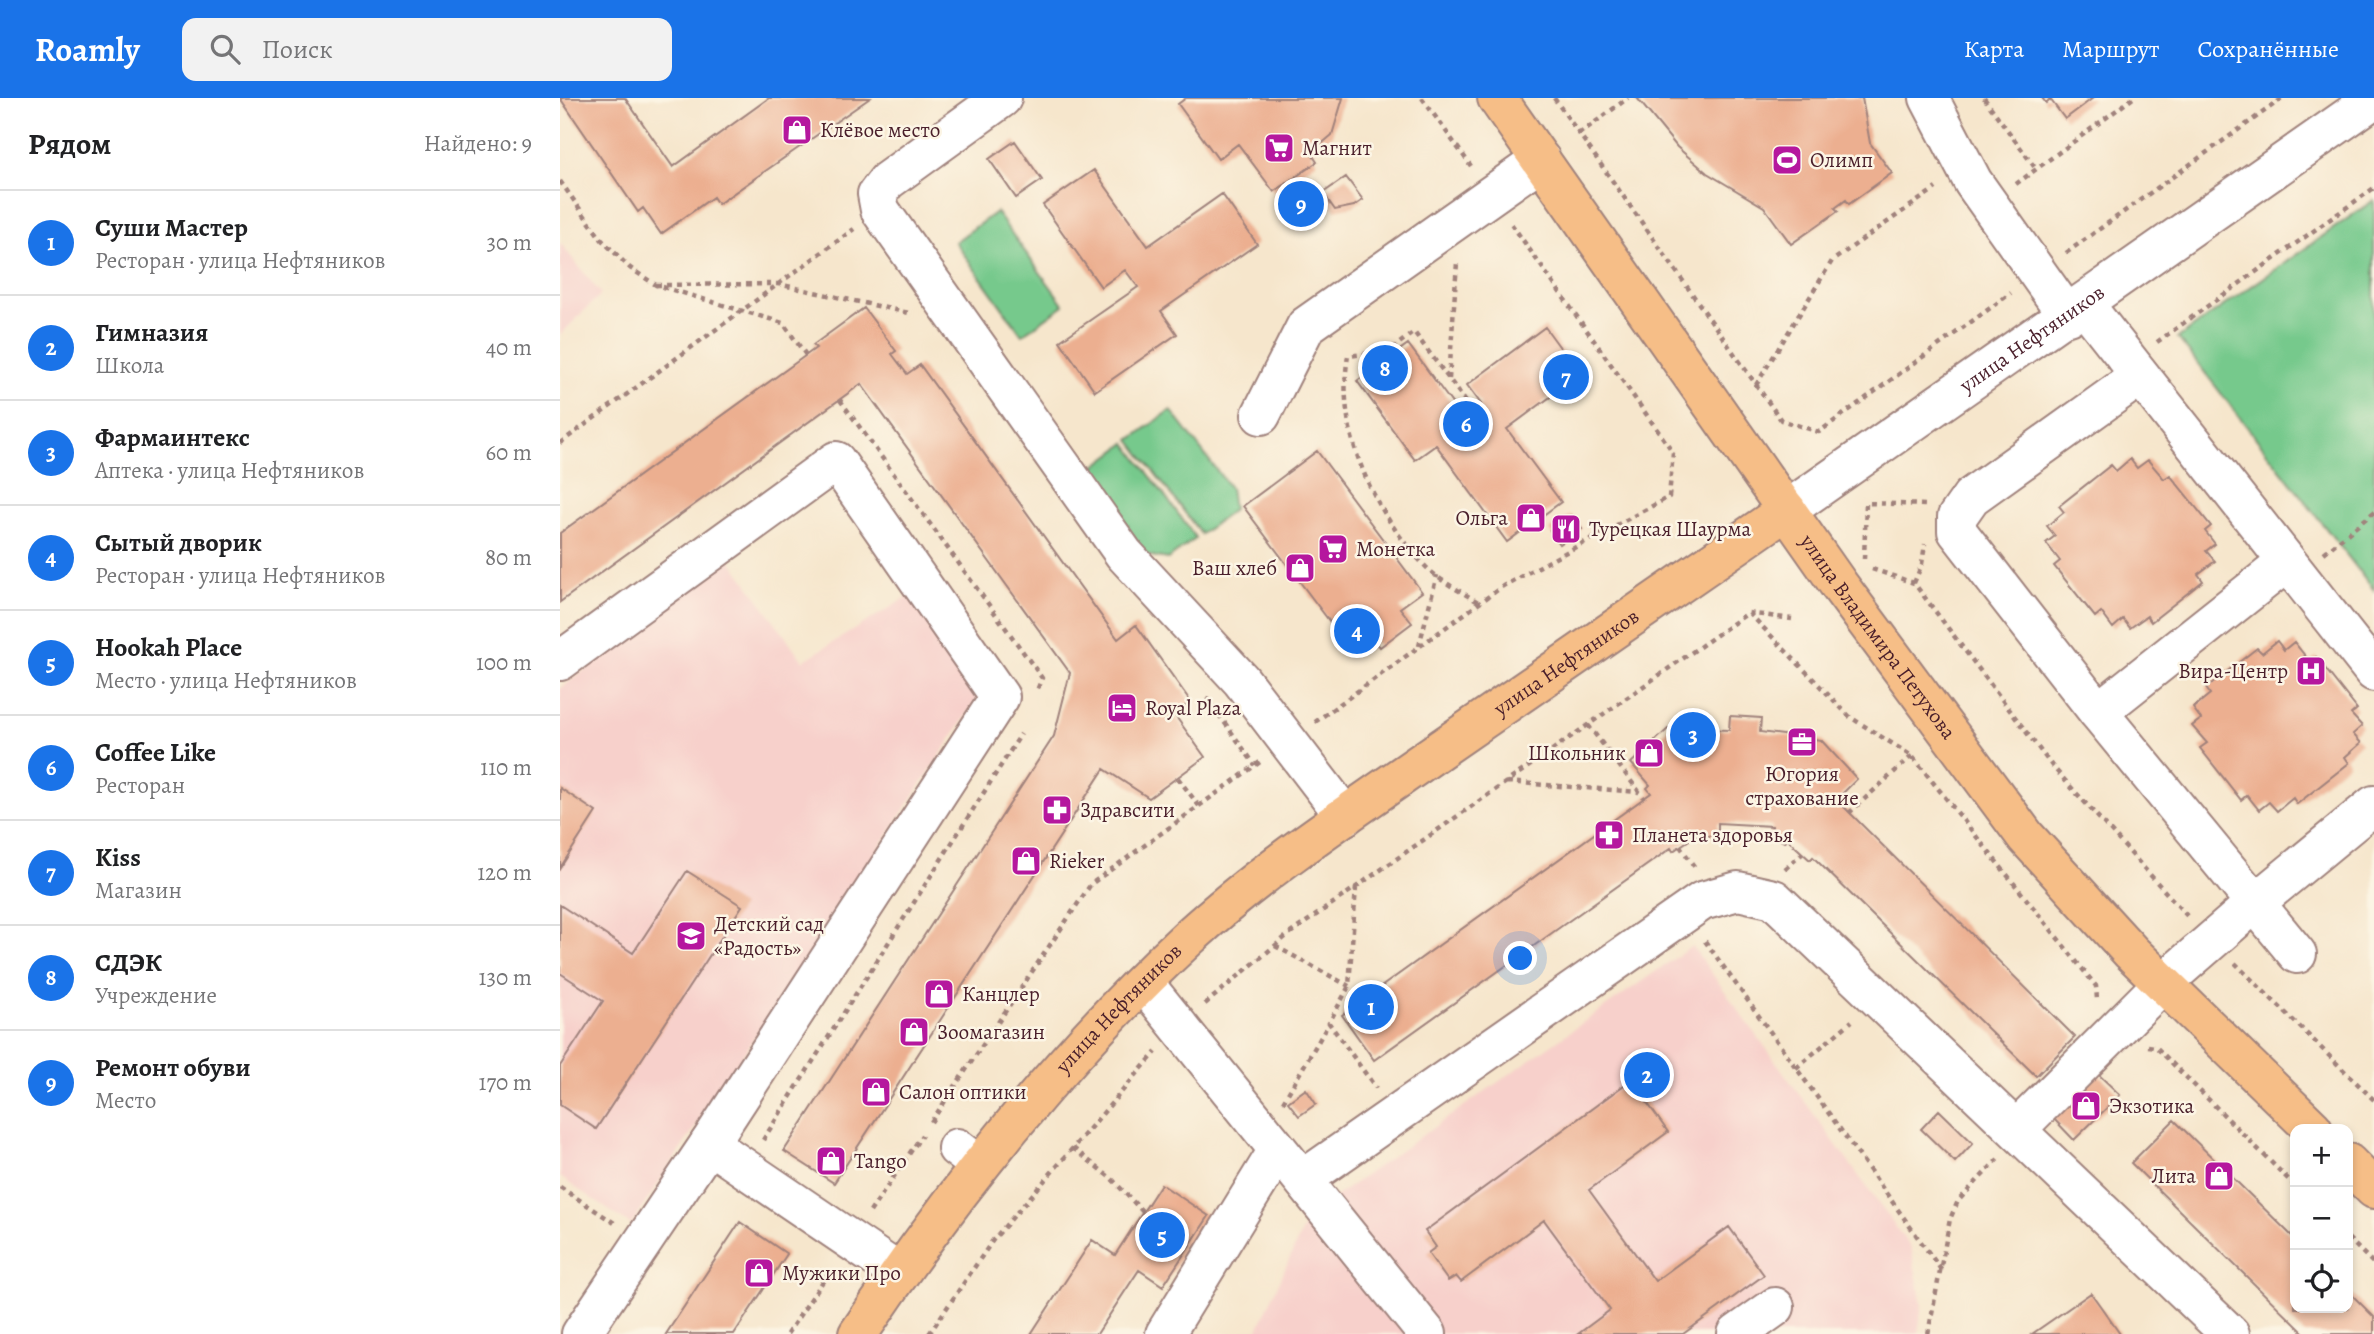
<!DOCTYPE html>
<html lang="ru">
<head>
<meta charset="utf-8">
<style>
  :root { --surface:#fff; --page:#f2f2f2; --text:#202124; --muted:#757577; --line:#e0e0e0; --accent:#1a73e8 }
  body { margin:0; font-family:Alegreya,serif; background:var(--page); color:var(--text) }
  .controls { position:absolute; right:21px; bottom:21px; display:grid; overflow:hidden; border-radius:14px; box-shadow:0 4px 10px #0003 }
  .controls button { width:63px; height:63px; display:grid; place-items:center; padding:0; border:0; border-bottom:2px solid var(--line); background:var(--surface); color:var(--text); font:35px sans-serif }
  .you { position:absolute; left:961px; top:861px; width:24px; height:24px; margin:-18px; border:5px solid #fff; border-radius:50%; background:#1a73e8; box-shadow:0 0 0 10px #1a73e833 }
  .badge { display:grid; place-items:center; width:46px; height:46px; border-radius:50%; background:var(--accent); color:#fff; font-size:23px; font-weight:700 }
  .pin { position:absolute; translate:-50% -50%; border:4px solid #fff; box-shadow:0 2px 7px #0006 }
  .list { margin:0; padding:0; list-style:none }
  h2 { display:flex; justify-content:space-between; align-items:center; height:91px; margin:0; padding:0 28px; font-size:30px }
  h2 small { font-size:23px; font-weight:400; color:var(--muted) }
  .list li { display:grid; grid-template-columns:46px 1fr auto; gap:21px; align-items:center; box-sizing:border-box; height:105px; padding:0 28px; border-top:2px solid var(--line) }
  .list b { display:block; font-size:26px; white-space:nowrap }
  .list p { margin:0; font-size:23px; white-space:nowrap; color:var(--muted) }
  .list em { font-size:23px; font-style:normal; color:var(--muted) }
  .icon { flex:none; width:38px; height:38px; fill:none; stroke:currentColor; stroke-width:2; stroke-linecap:round; stroke-linejoin:round }
  .map { position:relative; flex:none; width:1814px; height:1236px; overflow:hidden }
  header { display:flex; align-items:center; gap:42px; box-sizing:border-box; height:98px; padding:0 35px; background:var(--accent); color:#fff }
  header strong { font-size:33px }
  nav { display:flex; gap:38px; margin-inline-start:auto; font-size:24px }
  .search { width:490px; height:63px; background:var(--page); display:flex; align-items:center; gap:18px; box-sizing:border-box; padding:0 24px; border-radius:14px; color:var(--muted); font-size:26px }
  main { display:flex }
  aside { flex:1; background:var(--surface) }
  .map>svg:first-child { display:block }
  .built { fill:#f7d0cb }
  .green { fill:#76c98c; stroke:#60745c; stroke-width:2 }
  .building { fill:#ecaf90 }
  .lines { fill:none; stroke-linecap:round; stroke-linejoin:round }
  .minor-casing { stroke:#a0827c; stroke-width:42 }
  .major-casing { stroke:#a0827c; stroke-width:42 }
  .path { stroke:#a0827c; stroke-width:4.5; stroke-dasharray:5 5; stroke-linecap:butt }
  .minor { stroke:#fff; stroke-width:38 }
  .major { stroke:#f6be87; stroke-width:38 }
  .labels { text-anchor:middle; stroke-width:5; stroke-linejoin:round; paint-order:stroke }
  .poi-label { font-size:21px; fill:#4a1f2b; stroke:#fcf5e5; text-anchor:start }
  .street-label { font-size:21px; fill:#4a1f2b; stroke:#fcf5e5 }
</style>
</head>
<body>
<header>
<strong>Roamly</strong>
<div class="search"><svg class="icon" aria-label="search" viewBox="0 0 24 24"><circle cx="10" cy="10" r="6"/><path d="M15 15l6 6"/></svg>Поиск</div>
<nav><a>Карта</a><a>Маршрут</a><a>Сохранённые</a></nav>
</header>
<main>
<aside>
<h2>Рядом<small>Найдено: 9</small></h2>
<ul class="list">
<li><span class="badge">1</span><div><b>Суши Мастер</b><p>Ресторан · улица Нефтяников</p></div><em>30 m</em></li>
<li><span class="badge">2</span><div><b>Гимназия</b><p>Школа</p></div><em>40 m</em></li>
<li><span class="badge">3</span><div><b>Фармаинтекс</b><p>Аптека · улица Нефтяников</p></div><em>60 m</em></li>
<li><span class="badge">4</span><div><b>Сытый дворик</b><p>Ресторан · улица Нефтяников</p></div><em>80 m</em></li>
<li><span class="badge">5</span><div><b>Hookah Place</b><p>Место · улица Нефтяников</p></div><em>100 m</em></li>
<li><span class="badge">6</span><div><b>Coffee Like</b><p>Ресторан</p></div><em>110 m</em></li>
<li><span class="badge">7</span><div><b>Kiss</b><p>Магазин</p></div><em>120 m</em></li>
<li><span class="badge">8</span><div><b>СДЭК</b><p>Учреждение</p></div><em>130 m</em></li>
<li><span class="badge">9</span><div><b>Ремонт обуви</b><p>Место</p></div><em>170 m</em></li>
</ul>
</aside>
<div class="map">
<svg width="1814" height="1236" viewBox="0 0 1814 1236">
  <rect width="100%" height="100%" fill="#fcf5e5"/>
  <filter id="ink" filterUnits="userSpaceOnUse"><feTurbulence type="fractalNoise" baseFrequency=".0143" numOctaves="2"/><feDisplacementMap in="SourceGraphic" scale="14" xChannelSelector="R" yChannelSelector="G"/><feConvolveMatrix kernelMatrix="1 2 1 2 8 2 1 2 1" color-interpolation-filters="sRGB"/></filter>
  <filter id="wash" filterUnits="userSpaceOnUse"><feTurbulence type="fractalNoise" baseFrequency=".00686" numOctaves="4" result="noise"/><feDisplacementMap in="SourceGraphic" scale="28" xChannelSelector="R" yChannelSelector="G"/><feGaussianBlur stdDeviation="1.57" result="paint"/><feColorMatrix in="noise" values="0 0 0 0 0 0 0 0 0 0 0 0 0 0 0 0 0 1.4 0 .05"/><feComposite in="paint" operator="in"/></filter>
  <g filter="url(#wash)">
    <rect width="100%" height="100%" fill="#f6e6cc"/>
    <!-- built -->
    <path class="built" d="M 0,145 L 41,196 L 0,237 Z
      M 170,461 L 243,563 L 349,498 L 420,597 L 71,1127 L 0,1079 L 0,591 Z
      M 1132,848 L 1351,1150 L 1362,1206 L 1358,1236 L 696,1236 L 749,1117 Z"/>
    <!-- green -->
    <path class="green" d="M 1814,102 L 1814,492 L 1618,240 Z
      M 436,114 L 504,207 L 462,237 L 395,144 Z
      M 611,312 L 670,390 L 673,412 L 641,436 L 570,342 Z
      M 566,345 L 636,440 L 608,461 L 580,456 L 522,378 Z"/>
    <g id="blocks">
      <!-- building -->
      <path class="building" d="M 0,0 L 65,0 L 113,69 L 209,0 L 310,0 L 158,106 L 153,99 L 101,136 L 83,110 L 78,114 Z
        M 626,0 L 783,0 L 772,37 L 751,55 L 757,64 L 714,94 L 678,46 L 658,61 L 618,6 Z
        M 1077,0 L 1302,0 L 1310,45 L 1332,75 L 1289,106 L 1286,102 L 1275,110 L 1278,113 L 1231,146 L 1204,109 L 1147,75 L 1117,49 Z
        M 1482,0 L 1533,0 L 1505,21 L 1490,1 L 1486,5 Z
        M 455,43 L 482,82 L 456,100 L 429,61 Z
        M 534,72 L 588,148 L 662,96 L 697,146 L 601,213 L 617,236 L 535,293 L 500,243 L 578,189 L 565,172 L 541,189 L 483,107 Z
        M 786,79 L 803,102 L 794,108 L 775,112 L 763,95 Z
        M 746,87 L 761,108 L 736,125 L 722,104 Z
        M 304,210 L 336,253 L 332,256 L 347,276 L 360,267 L 558,541 L 576,527 L 631,604 L 614,616 L 645,659 L 589,700 L 544,671 L 274,1085 L 224,1053 L 494,638 L 510,575 L 301,286 L 0,504 L 0,435 L 256,250 L 253,247 Z
        M 985,229 L 1020,277 L 947,331 L 1001,404 L 947,444 L 876,347 L 855,362 L 797,283 L 848,246 L 902,319 L 921,306 L 907,287 Z
        M 757,353 L 862,494 L 840,510 L 852,525 L 820,549 L 808,534 L 788,548 L 683,408 Z
        M 1570,361 L 1577,370 L 1588,362 L 1604,381 L 1610,377 L 1651,428 L 1645,433 L 1655,446 L 1646,453 L 1655,463 L 1638,476 L 1643,483 L 1591,524 L 1587,518 L 1570,530 L 1563,521 L 1553,530 L 1541,514 L 1535,519 L 1494,468 L 1500,463 L 1486,445 L 1495,438 L 1487,428 L 1504,414 L 1499,408 L 1551,367 L 1556,373 Z
        M 1011,417 L 1022,431 L 1000,446 L 990,432 Z
        M 1717,543 L 1724,552 L 1734,544 L 1750,564 L 1756,559 L 1797,611 L 1791,616 L 1802,628 L 1793,636 L 1801,645 L 1785,659 L 1789,665 L 1737,706 L 1733,700 L 1717,713 L 1709,704 L 1699,712 L 1687,697 L 1681,702 L 1640,650 L 1647,645 L 1632,628 L 1641,621 L 1633,610 L 1650,596 L 1646,590 L 1697,550 L 1702,555 Z
        M 1170,618 L 1201,620 L 1200,634 L 1261,642 L 1297,681 L 1281,697 L 1286,702 L 1282,707 L 1515,939 L 1476,978 L 1253,759 L 1250,762 L 1226,740 L 1224,744 L 1211,737 L 1212,728 L 1158,725 L 1158,736 L 1143,739 L 1141,734 L 1113,753 L 1111,750 L 814,962 L 782,917 L 1091,695 L 1087,690 L 1090,687 L 1071,665 L 1109,630 L 1169,632 Z
        M 0,690 L 36,714 L 0,770 Z
        M 127,773 L 182,808 L 36,1031 L 0,1007 L 0,968 L 43,903 L 0,875 L 0,807 L 73,855 Z
        M 1537,975 L 1560,997 L 1514,1042 L 1492,1019 Z
        M 1071,982 L 1108,1034 L 1029,1092 L 1095,1183 L 1169,1129 L 1204,1177 L 1123,1236 L 1018,1236 L 1050,1212 L 984,1122 L 901,1184 L 896,1178 L 888,1183 L 868,1155 L 876,1149 L 865,1133 Z
        M 746,991 L 756,1006 L 739,1018 L 728,1004 Z
        M 1379,1012 L 1413,1045 L 1395,1064 L 1361,1031 Z
        M 1614,1022 L 1735,1141 L 1735,1210 L 1788,1210 L 1788,1193 L 1814,1219 L 1814,1236 L 1745,1236 L 1571,1065 Z
        M 601,1086 L 649,1118 L 603,1188 L 579,1172 L 537,1236 L 471,1236 L 532,1142 L 555,1157 Z
        M 180,1124 L 227,1156 L 174,1236 L 106,1236 Z
        M 1531,1195 L 1560,1236 L 1472,1236 Z"/>
    </g>
  </g>
  <g filter="url(#ink)">
    <use href="#blocks" fill-opacity="0" stroke="#a0827c" stroke-width="2"/>
    <g class="lines">
      <!-- minor casing -->
      <g class="minor-casing">
        <g id="minor">
          <path d="M 442,0 L 327,83 L 317,96 L 320,112 L 564,456 L 681,582 L 785,718"/>
          <path d="M 1369,0 L 1413,84 L 1508,218"/>
          <path d="M 1524,206 L 1814,574"/>
          <path d="M 1580,278 L 1411,399 L 1397,419 L 1397,433 L 1538,614 L 1737,856"/>
          <path d="M 701,317 L 746,228 L 981,62"/>
          <path id="s1" d="M 1227,412 L 1814,1"/>
          <path d="M 0,563 L 276,363 L 440,599 L 149,1046"/>
          <path d="M 1538,614 L 1726,465"/>
          <path d="M 583,884 L 867,1236"/>
          <path d="M 1457,1031 L 1603,885 L 1695,805 L 1814,707"/>
          <path d="M 397,1050 L 419,1067"/>
          <path d="M 745,1080 L 1142,803 L 1178,793 L 1214,801 L 1670,1236"/>
          <path d="M 21,1236 L 149,1046 L 339,1175"/>
          <path d="M 605,1236 L 718,1052"/>
          <path d="M 1177,1236 L 1215,1209"/>
        </g>
      </g>
      <!-- major casing -->
      <g class="major-casing">
        <g id="major">
          <path id="s2" d="M 937,0 L 1279,487 L 1466,739 L 1571,854 L 1753,1031"/>
          <path d="M 1788,1065 L 1814,1091"/>
          <path id="s3" d="M 298,1236 C 395,1092 501,958 628,840 C 707,768 798,709 885,648 C 999,569 1113,490 1227,412"/>
        </g>
      </g>
      <!-- path -->
      <path class="path" d="M 862,0 L 911,68
        M 994,0 L 1221,322 L 1259,334 L 1451,195
        M 1424,0 L 1476,71
        M 1019,36 L 1068,0
        M 0,83 L 42,142 L 70,170 L 96,187 L 223,225 L 246,257
        M 1456,86 L 1573,0
        M 1506,155 L 1723,0
        M 96,187 L 218,186 L 349,215
        M 1597,244 L 1814,90
        M 889,281 L 897,164
        M 1196,287 L 1272,163 L 1376,90
        M 280,302 L 482,580 L 476,595
        M 912,312 L 854,234 L 829,253 L 788,258 C 775,334 814,415 866,469 C 881,484 902,494 920,505
        M 0,345 L 294,131
        M 1764,455 L 1814,414
        M 1304,461 L 1306,405 L 1367,407
        M 1312,471 L 1354,485 L 1492,668 L 1629,820
        M 1354,485 L 1362,466 L 1365,446
        M 1189,515 L 1290,619 L 1352,658 L 1536,888 L 1537,902
        M 859,548 L 877,477
        M 647,600 L 695,667
        M 755,624 L 943,488 L 1109,399 L 1113,354 L 950,124
        M 1028,627 L 1084,700
        M 618,680 L 639,708
        M 947,684 L 1079,694
        M 1289,715 L 1352,658
        M 1120,748 L 1136,771
        M 1225,771 L 1243,755
        M 796,789 L 789,888 L 769,925 L 816,990
        M 1145,843 L 1382,1173
        M 715,848 L 789,888
        M 1675,865 L 1814,1002
        M 645,906 L 729,836 L 1188,515 L 1232,521
        M 1588,948 L 1596,949 L 1735,1088
        M 1236,970 L 1292,923
        M 723,1004 L 769,925
        M 371,1024 L 531,786 L 700,664
        M 203,1042 L 461,636
        M 513,1050 L 552,1081 L 583,1114
        M 0,1089 L 56,1126
        M 310,1114 L 362,1037
        M 1788,1140 L 1814,1166
        M 227,1236 L 272,1170
        M 369,1236 L 433,1142 L 596,954
        M 1368,1236 L 1390,1121 L 1398,1103 L 1438,1061"/>
      <!-- minor -->
      <use href="#minor" class="minor"/>
      <!-- major -->
      <use href="#major" class="major"/>
    </g>
  </g>
  <!-- icons -->
  <defs>
    <g id="shop-square" transform="scale(1.575)"><rect x="-9" y="-9" width="18" height="18" rx="4" fill="#b5179e" stroke="#fcf5e5"/><path d="M-5-2.5h2.3a2.7 3.5 0 0 1 5.4 0H5L5.5 6h-11ZM-1.5-2.5h3a1.5 2.3 0 0 0-3 0Z" fill="#fff"/></g>
    <g id="supermarket-square" transform="scale(1.575)"><rect x="-9" y="-9" width="18" height="18" rx="4" fill="#b5179e" stroke="#fcf5e5"/><path d="M-6-5.5h2.5l.6 2H6L4.5 2H-2.5L-4.4-4H-6ZM-1.5 3.2a1.3 1.3 0 1 0 .1 0ZM3 3.2a1.3 1.3 0 1 0 .1 0Z" fill="#fff"/></g>
    <g id="stadium-square" transform="scale(1.575)"><rect x="-9" y="-9" width="18" height="18" rx="4" fill="#b5179e" stroke="#fcf5e5"/><path d="M0-5a6.5 5 0 1 0 0 10a6.5 5 0 1 0 0-10ZM-3.5-1.8h7v3.6h-7Z" fill="#fff"/></g>
    <g id="restaurant-square" transform="scale(1.575)"><rect x="-9" y="-9" width="18" height="18" rx="4" fill="#b5179e" stroke="#fcf5e5"/><path d="M-5-6h1v4h1v-4h1v4h1v-4h1v5L-1.5 .5V6h-2V.5L-5-1ZM5-6V6H3V1.5H1.5Q1.5-4 5-6Z" fill="#fff"/></g>
    <g id="hospital-square" transform="scale(1.575)"><rect x="-9" y="-9" width="18" height="18" rx="4" fill="#b5179e" stroke="#fcf5e5"/><path d="M-5-5h3v3.5h4V-5h3V5h-3V1.5h-4V5h-3Z" fill="#fff"/></g>
    <g id="hotel-square" transform="scale(1.575)"><rect x="-9" y="-9" width="18" height="18" rx="4" fill="#b5179e" stroke="#fcf5e5"/><path d="M-6-4.5h1.5V1H6V5H4.5V3h-9V5H-6ZM-4 0a1.8 1.8 0 1 1 3.6 0ZM.5 0V-2.5h3Q6-2.5 6 0Z" fill="#fff"/></g>
    <g id="office-square" transform="scale(1.575)"><rect x="-9" y="-9" width="18" height="18" rx="4" fill="#b5179e" stroke="#fcf5e5"/><path d="M-6-3h4V-5.5h4V-3h4V5H-6ZM-1-4.5V-3h2v-1.5ZM-6 0V1H6V0Z" fill="#fff"/></g>
    <g id="pharmacy-square" transform="scale(1.575)"><rect x="-9" y="-9" width="18" height="18" rx="4" fill="#b5179e" stroke="#fcf5e5"/><path d="M-2-6h4v4h4v4h-4v4h-4v-4h-4v-4h4Z" fill="#fff"/></g>
    <g id="school-square" transform="scale(1.575)"><rect x="-9" y="-9" width="18" height="18" rx="4" fill="#b5179e" stroke="#fcf5e5"/><path d="M0-5L7-2L0 1L-7-2ZM-4 1L0 2.5L4 1V4Q0 6-4 4Z" fill="#fff"/></g>
  </defs>
  <g fill-rule="evenodd">
    <use href="#shop-square" x="237" y="32"/>
    <use href="#supermarket-square" x="719" y="50"/>
    <use href="#stadium-square" x="1227" y="62"/>
    <use href="#shop-square" x="971" y="420"/>
    <use href="#restaurant-square" x="1006" y="431"/>
    <use href="#supermarket-square" x="773" y="451"/>
    <use href="#shop-square" x="740" y="470"/>
    <use href="#hospital-square" x="1751" y="573"/>
    <use href="#hotel-square" x="562" y="610"/>
    <use href="#office-square" x="1242" y="644"/>
    <use href="#shop-square" x="1089" y="655"/>
    <use href="#pharmacy-square" x="497" y="712"/>
    <use href="#pharmacy-square" x="1049" y="737"/>
    <use href="#shop-square" x="466" y="763"/>
    <use href="#school-square" x="131" y="838"/>
    <use href="#shop-square" x="379" y="896"/>
    <use href="#shop-square" x="354" y="934"/>
    <use href="#shop-square" x="316" y="994"/>
    <use href="#shop-square" x="1526" y="1008"/>
    <use href="#shop-square" x="271" y="1063"/>
    <use href="#shop-square" x="1659" y="1078"/>
    <use href="#shop-square" x="199" y="1175"/>
  </g>
  <g class="labels">
    <!-- poi labels -->
    <g class="poi-label">
      <text x="260" y="39">Клёвое место</text>
      <text x="742" y="57">Магнит</text>
      <text x="1250" y="69">Олимп</text>
      <text x="948" y="427" text-anchor="end">Ольга</text>
      <text x="1029" y="438">Турецкая Шаурма</text>
      <text x="796" y="458">Монетка</text>
      <text x="717" y="477" text-anchor="end">Ваш хлеб</text>
      <text x="1728" y="580" text-anchor="end">Вира-Центр</text>
      <text x="585" y="617">Royal Plaza</text>
      <text x="1066" y="662" text-anchor="end">Школьник</text>
      <text x="1242" y="683" text-anchor="middle">Югория<tspan x="1242" dy="24">страхование</tspan></text>
      <text x="520" y="719">Здравсити</text>
      <text x="1072" y="744">Планета здоровья</text>
      <text x="489" y="770">Rieker</text>
      <text x="154" y="833">Детский сад<tspan x="154" dy="24">«Радость»</tspan></text>
      <text x="402" y="903">Канцлер</text>
      <text x="377" y="941">Зоомагазин</text>
      <text x="339" y="1001">Салон оптики</text>
      <text x="1549" y="1015">Экзотика</text>
      <text x="294" y="1070">Tango</text>
      <text x="1636" y="1085" text-anchor="end">Лита</text>
      <text x="222" y="1182">Мужики Про</text>
    </g>
    <!-- street labels -->
    <g class="street-label">
      <text dy="7" stroke="none"><textPath href="#s1" startOffset="299">улица Нефтяников</textPath></text>
      <text dy="7" stroke="none"><textPath href="#s2" startOffset="660">улица Владимира Петухова</textPath></text>
      <text dy="7" stroke="none"><textPath href="#s3" startOffset="985">улица Нефтяников</textPath></text>
      <text dy="7" stroke="none"><textPath href="#s3" startOffset="418">улица Нефтяников</textPath></text>
    </g>
  </g>
</svg>
<div class="controls">
<button>+</button>
<button>−</button>
<button><svg class="icon" aria-label="locate" viewBox="0 0 24 24"><circle cx="12" cy="12" r="6"/><path d="M12 2v4M12 18v4M2 12h4M18 12h4"/></svg></button>
</div>
<div class="you"></div>
<div class="pin badge" style="left:811px;top:909px">1</div>
<div class="pin badge" style="left:1087px;top:977px">2</div>
<div class="pin badge" style="left:1133px;top:637px">3</div>
<div class="pin badge" style="left:797px;top:533px">4</div>
<div class="pin badge" style="left:602px;top:1137px">5</div>
<div class="pin badge" style="left:906px;top:326px">6</div>
<div class="pin badge" style="left:1006px;top:279px">7</div>
<div class="pin badge" style="left:825px;top:270px">8</div>
<div class="pin badge" style="left:741px;top:106px">9</div>
</div>
</main>
</body>
</html>
